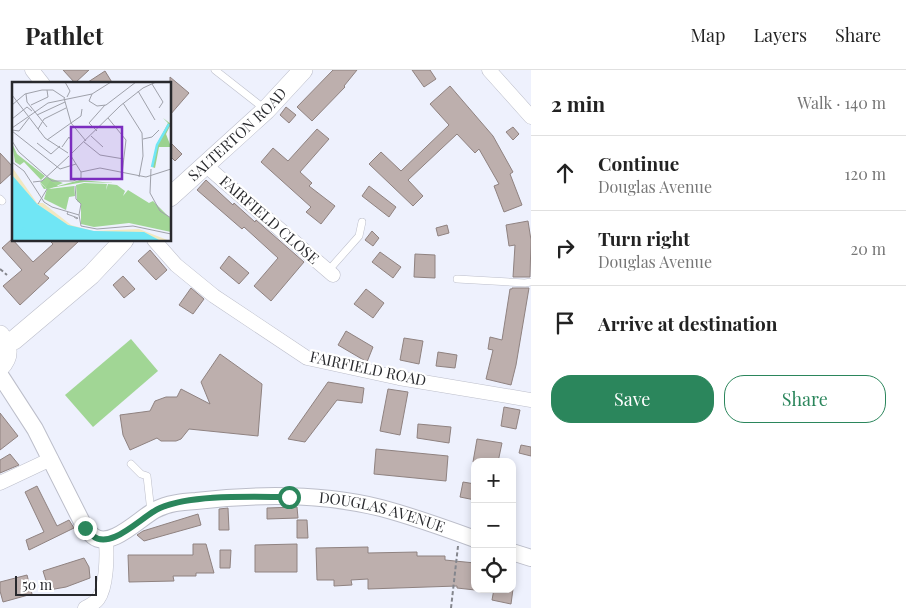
<!DOCTYPE html>
<html lang="en">
<head>
<meta charset="utf-8">
<style>
  :root { --surface:#fff; --page:#f6f6f6; --text:#222; --muted:#767676; --line:#e0e0e0; --accent:#2b865c }
  body { margin:0; font-family:"Playfair Display",serif; background:var(--page); color:var(--text) }
  .controls { position:absolute; right:15px; bottom:15px; display:grid; overflow:hidden; border-radius:10px; box-shadow:0 2px 8px #0003 }
  .controls button { width:45px; height:45px; display:grid; place-items:center; padding:0; border:0; border-bottom:1px solid var(--line); background:var(--surface); color:var(--text); font:25px sans-serif }
  .scale { position:absolute; left:15px; bottom:12px; width:82px; box-sizing:border-box; padding-left:5px; border:2px solid #28292d; border-top:0; font-size:14px; line-height:18px; white-space:nowrap; color:#28292d; -webkit-text-stroke:4px #fff; paint-order:stroke }
  .stop { position:absolute; width:15px; height:15px; margin:-11px; border:4px solid #2b865c; border-radius:50%; background:#fff }
  .stop.end { background:#2b865c; border-color:#fff; box-shadow:0 1px 5px #0008 }
  .list { margin:0; padding:0; list-style:none }
  h2 { display:flex; justify-content:space-between; align-items:center; height:65px; margin:0; padding:0 20px; font-size:21px }
  h2 small { font-size:16px; font-weight:400; color:var(--muted) }
  .list li { display:grid; grid-template-columns:32px 1fr auto; gap:15px; align-items:center; box-sizing:border-box; height:75px; padding:0 20px; border-top:1px solid var(--line) }
  .list b { display:block; font-size:19px; white-space:nowrap }
  .list p { margin:0; font-size:16px; white-space:nowrap; color:var(--muted) }
  .list em { font-size:16px; font-style:normal; color:var(--muted) }
  .actions { display:flex; gap:10px; padding:15px 20px }
  .actions a { flex:1; padding:11px 0; border:1px solid var(--accent); border-radius:20px; text-align:center; font-size:18px; color:var(--accent) }
  .actions .main { background:var(--accent); color:#fff }
  .icon { flex:none; width:28px; height:28px; fill:none; stroke:currentColor; stroke-width:2; stroke-linecap:round; stroke-linejoin:round }
  .map { position:relative; flex:none; width:531px; height:538px; overflow:hidden }
  header { display:flex; align-items:center; gap:30px; box-sizing:border-box; height:70px; padding:0 25px; background:var(--surface); border-bottom:1px solid var(--line) }
  header strong { font-size:24px }
  nav { display:flex; gap:28px; margin-inline-start:auto; font-size:18px }
  main { display:flex }
  aside { flex:1; background:var(--surface) }
  .map>svg:first-child { display:block }
  .green { fill:#a1d695 }
  .building { fill:#bdafad; stroke:#8f8280 }
  .lines { fill:none; stroke-linecap:round; stroke-linejoin:round }
  .service-casing { stroke:#bcbeca; stroke-width:8 }
  .minor-casing { stroke:#bcbeca; stroke-width:15 }
  .tertiary-casing { stroke:#bcbeca; stroke-width:18 }
  .secondary-casing { stroke:#bcbeca; stroke-width:20 }
  .path { stroke:#84868d; stroke-width:2; stroke-dasharray:4 2.5; stroke-linecap:butt }
  .service { stroke:#fff; stroke-width:7 }
  .minor { stroke:#fff; stroke-width:14 }
  .tertiary { stroke:#fff; stroke-width:16 }
  .secondary { stroke:#fff; stroke-width:19 }
  .route { stroke:#2b865c; stroke-width:6 }
  .labels { text-anchor:middle; stroke-width:4.5; stroke-linejoin:round; paint-order:stroke }
  .street-label { font-size:15px; fill:#28292d; stroke:#fff }
  .inset-river { fill:none; stroke:#70e6f5; stroke-width:2.5 }
  .inset-road { fill:none; stroke:#9fa1aa; stroke-width:1 }
  .view { fill:#7b2cbf; fill-opacity:0.15; stroke:#7b2cbf; stroke-width:2.5 }
  .inset-edge { fill:none; stroke:#28292d; stroke-width:2.5 }
</style>
</head>
<body>
<header>
<strong>Pathlet</strong>
<nav><a>Map</a><a>Layers</a><a>Share</a></nav>
</header>
<main>
<div class="map">
<svg width="531" height="538" viewBox="0 0 531 538">
  <rect width="100%" height="100%" fill="#eef1fd"/>
  <!-- green -->
  <path class="green" d="M 131,269 L 158,301 L 93,357 L 65,325 Z"/>
  <!-- building -->
  <path class="building" d="M 63,0 L 89,0 L 75,13 Z
    M 333,0 L 357,0 L 344,16 L 345,17 L 312,51 L 297,37 Z
    M 412,0 L 430,0 L 436,9 L 424,17 Z
    M 105,1 L 113,14 L 85,14 Z
    M 170,7 L 189,23 L 170,45 Z
    M 450,16 L 493,66 L 513,102 L 510,104 L 522,135 L 504,142 L 494,116 L 499,114 L 479,79 L 475,83 L 457,64 L 408,110 L 423,126 L 413,136 L 369,94 L 381,82 L 401,101 L 449,55 L 430,34 Z
    M 286,37 L 296,45 L 289,53 L 280,45 Z
    M 513,57 L 519,64 L 513,70 L 506,62 Z
    M 317,59 L 329,69 L 300,102 L 312,113 L 309,116 L 335,136 L 321,154 L 306,142 L 311,137 L 261,92 L 273,78 L 288,91 Z
    M 170,72 L 182,84 L 175,91 L 170,86 Z
    M 0,83 L 14,98 L 14,101 L 0,114 Z
    M 206,110 L 233,135 L 234,133 L 255,152 L 256,150 L 304,192 L 271,231 L 254,216 L 278,188 L 244,157 L 242,159 L 197,120 Z
    M 369,116 L 396,137 L 389,147 L 362,126 Z
    M 528,151 L 531,170 L 530,207 L 513,207 L 515,175 L 509,176 L 506,155 Z
    M 447,155 L 449,163 L 438,166 L 436,158 Z
    M 372,161 L 379,168 L 373,176 L 365,170 Z
    M 12,169 L 33,192 L 53,174 L 49,170 L 80,170 L 44,204 L 49,208 L 20,235 L 3,216 L 22,200 L 2,178 Z
    M 150,180 L 167,200 L 156,210 L 138,191 Z
    M 380,182 L 401,197 L 393,208 L 372,192 Z
    M 415,184 L 435,185 L 435,208 L 414,207 Z
    M 229,186 L 249,203 L 239,214 L 220,198 Z
    M 123,206 L 135,219 L 124,228 L 113,215 Z
    M 191,218 L 204,229 L 193,244 L 179,235 Z
    M 512,218 L 529,218 L 516,295 L 511,315 L 486,309 L 493,280 L 488,279 L 490,267 L 502,270 L 510,219 L 512,219 Z
    M 366,219 L 384,233 L 373,248 L 354,234 Z
    M 346,261 L 373,277 L 367,292 L 338,275 Z
    M 404,268 L 423,271 L 419,294 L 400,290 Z
    M 438,282 L 457,285 L 455,298 L 436,296 Z
    M 220,284 L 262,314 L 258,366 L 189,359 L 181,369 L 176,371 L 161,371 L 157,368 L 130,380 L 123,365 L 120,345 L 150,341 L 155,331 L 166,327 L 177,327 L 181,319 L 210,334 L 201,312 Z
    M 328,312 L 364,318 L 362,333 L 337,330 L 305,372 L 288,369 Z
    M 388,319 L 408,322 L 400,365 L 380,361 Z
    M 504,337 L 520,340 L 516,359 L 501,356 Z
    M 0,343 L 18,366 L 0,380 Z
    M 418,354 L 451,357 L 449,373 L 417,368 Z
    M 477,369 L 502,373 L 498,392 L 473,392 Z
    M 521,375 L 531,377 L 531,386 L 519,383 Z
    M 376,379 L 448,386 L 446,411 L 374,404 Z
    M 10,384 L 19,395 L 0,403 L 0,390 Z
    M 463,412 L 475,414 L 475,430 L 460,427 Z
    M 37,416 L 57,456 L 69,450 L 74,458 L 29,480 L 26,470 L 44,462 L 25,422 Z
    M 297,437 L 298,448 L 267,449 L 267,438 Z
    M 228,438 L 229,460 L 219,460 L 219,439 Z
    M 198,444 L 201,455 L 144,471 L 137,465 L 143,461 Z
    M 297,450 L 307,450 L 308,468 L 297,468 Z
    M 193,474 L 206,474 L 214,503 L 196,503 L 196,506 L 173,506 L 174,511 L 129,512 L 128,485 L 193,485 Z
    M 297,474 L 297,502 L 255,502 L 255,475 Z
    M 368,477 L 368,483 L 417,482 L 417,486 L 445,486 L 445,490 L 475,493 L 475,520 L 457,518 L 457,516 L 368,519 L 368,509 L 351,510 L 352,515 L 334,516 L 334,510 L 317,510 L 316,478 Z
    M 220,480 L 231,480 L 230,498 L 220,498 Z
    M 84,488 L 89,497 L 90,508 L 66,517 L 49,520 L 43,501 Z
    M 27,505 L 32,524 L 3,532 L 0,521 L 0,512 Z
    M 494,519 L 513,519 L 511,534 L 492,530 Z"/>
  <g class="lines">
    <!-- service casing -->
    <g class="service-casing">
      <path id="service" d="M 215,0 L 266,40
        M 0,129 L 2,131
        M 328,201 L 359,166 L 362,152
        M 457,209 L 525,213 L 531,212
        M 131,394 L 141,404 L 147,406 L 151,442"/>
    </g>
    <!-- minor casing -->
    <g class="minor-casing">
      <path id="minor" d="M 32,0 L 43,14
        M 489,0 L 531,47
        M 205,95 L 333,205
        M 154,170 L 176,195 L 214,226 L 307,288 L 399,308 L 531,330
        M 0,413 L 51,389
        M 85,538 C 89,536 95,533 98,529 C 107,517 107,485 106,470"/>
    </g>
    <!-- tertiary casing -->
    <g class="tertiary-casing">
      <g id="tertiary">
        <path id="s1" d="M 0,305 L 35,359 L 85,458 C 88,460 90,464 93,466 C 110,480 140,448 155,440 C 168,433 182,432 196,431 C 256,424 321,423 381,438 C 411,446 445,458 475,469"/>
        <path d="M 512,482 L 531,488"/>
      </g>
    </g>
    <!-- secondary casing -->
    <g class="secondary-casing">
      <g id="secondary">
        <path id="s2" d="M 170,127 L 266,40 L 303,0"/>
        <path d="M 0,265 C 9,276 10,287 0,297"/>
        <path d="M 6,272 L 14,270 L 91,205 L 124,170"/>
      </g>
    </g>
    <!-- path -->
    <path class="path" d="M 0,199 L 7,205
      M 451,538 L 458,476"/>
    <!-- service -->
    <use href="#service" class="service"/>
    <!-- minor -->
    <use href="#minor" class="minor"/>
    <!-- tertiary -->
    <use href="#tertiary" class="tertiary"/>
    <!-- secondary -->
    <use href="#secondary" class="secondary"/>
  </g>
  <g class="lines">
    <!-- route -->
    <path class="route" d="M 85,458 C 87,460 90,464 93,466 C 111,481 143,445 160,438 C 193,424 252,427 289,427"/>
  </g>
  <g class="labels">
    <!-- street labels -->
    <g class="street-label">
      <text dy="5" stroke="none"><textPath href="#s2" startOffset="92">SALTERTON ROAD</textPath></text>
      <text transform="translate(269 150) rotate(41)" y="5">FAIRFIELD CLOSE</text>
      <text transform="translate(368 299) rotate(12)" y="5">FAIRFIELD ROAD</text>
      <text dy="5" stroke="none"><textPath href="#s1" startOffset="488">DOUGLAS AVENUE</textPath></text>
    </g>
  </g>
  <!-- overview -->
  <g transform="translate(12 12)">
    <rect width="159" height="159" fill="#eef1fd"/>
    <path d="M 0,61 L 5,72 L 33,94 L 29,98 L 12,80 L 8,83 L 3,80 ZM 35,95 L 51,101 L 37,107 L 62,104 L 63,114 L 57,115 L 54,128 L 32,117 L 35,107 L 28,100 ZM 72,101 L 95,102 L 94,108 L 96,102 L 105,103 L 113,109 L 111,114 L 116,108 L 137,121 L 141,119 L 159,137 L 159,150 L 117,141 L 82,145 L 69,142 L 69,122 L 65,119 L 64,103 Z" fill="#a1d695"/>
    <path d="M 151,36 L 159,42 L 154,52 L 159,65 L 147,65 L 143,86 L 140,85 L 145,62 L 156,41 ZM 68,98 L 102,101 L 72,100 L 32,107 L 28,101 L 34,106 L 38,99 L 46,104 Z" fill="#9bd28f"/>
    <path d="M 0,85 L 25,121 L 31,121 L 59,143 L 81,149 L 127,147 L 158,159 L 64,159 L 0,104 Z" fill="#f1e8c2"/>
    <path d="M 0,93 L 25,122 L 56,143 L 82,149 L 132,150 L 149,159 L 0,159 Z" fill="#70e6f5"/>
    <path class="inset-river" d="M 140,85 L 145,63 L 157,42M 0,140 L 32,159"/>
    <path class="inset-road" d="M 53,0 L 58,9 L 55,15M 99,0 L 80,12 L 77,19 L 85,24 L 94,23 L 124,0M 140,2 L 151,20 L 147,26M 126,9 L 143,38M 14,12 L 15,20 L 35,45M 0,13 L 33,56 L 56,71M 52,16 L 59,41 L 74,59M 111,21 L 130,51 L 131,74 L 127,95M 0,23 L 13,12 L 30,8 L 41,8 L 53,16M 19,23 L 36,15 L 35,8M 25,33 L 53,20M 96,36 L 114,58 L 110,92M 0,37 L 15,25 L 20,29M 59,41 L 69,34 L 70,27M 0,46 L 36,21 L 80,12M 26,47 L 32,37 L 54,26M 0,48 L 7,49 L 17,36M 0,49 L 48,87 L 64,82M 85,49 L 77,41 L 93,23M 79,54 L 91,65M 131,57 L 140,55 L 147,48M 35,58 L 59,41M 0,59 L 7,70 L 40,99 L 61,99 L 69,96 L 69,90M 72,60 L 88,73 L 112,77M 25,61 L 39,72 L 48,64M 50,65 L 57,55 L 59,58M 60,71 L 108,24 L 131,6 L 144,0M 59,74 L 69,90 L 88,86 L 134,95 L 159,87M 0,80 L 12,89 L 32,120 L 40,125 L 67,133 L 69,144 L 85,147 L 121,144 L 159,152M 139,87 L 138,111 L 148,129 L 159,136M 21,100 L 30,99 L 57,74M 63,104 L 64,117 L 69,122 L 67,133M 26,122 L 35,107M 56,130 L 55,132 L 66,136 L 65,137 L 62,135"/>
    <path class="view" d="M 59,45 L 110,45 L 110,97 L 59,97 Z"/>
    <rect width="159" height="159" class="inset-edge"/>
  </g>
</svg>
<div class="controls">
<button>+</button>
<button>−</button>
<button><svg class="icon" aria-label="locate" viewBox="0 0 24 24"><circle cx="12" cy="12" r="6"/><path d="M12 2v4M12 18v4M2 12h4M18 12h4"/></svg></button>
</div>
<div class="scale">50 m</div>
<div class="stop" style="left:289px;top:427px"></div>
<div class="stop end" style="left:85px;top:458px"></div>
</div>
<aside>
<h2>2 min<small>Walk · 140 m</small></h2>
<ul class="list">
<li><svg class="icon" aria-label="ahead" viewBox="0 0 24 24"><path d="M12 20V5M6 11l6-6 6 6"/></svg><div><b>Continue</b><p>Douglas Avenue</p></div><em>120 m</em></li>
<li><svg class="icon" aria-label="right" viewBox="0 0 24 24"><path d="M7 20v-9h11M14 6l5 5-5 5"/></svg><div><b>Turn right</b><p>Douglas Avenue</p></div><em>20 m</em></li>
<li><svg class="icon" aria-label="arrive" viewBox="0 0 24 24"><path d="M6 21V4h12l-3 4 3 4H6"/></svg><div><b>Arrive at destination</b></div></li>
</ul>
<div class="actions"><a class="main">Save</a><a>Share</a></div>
</aside>
</main>
</body>
</html>
